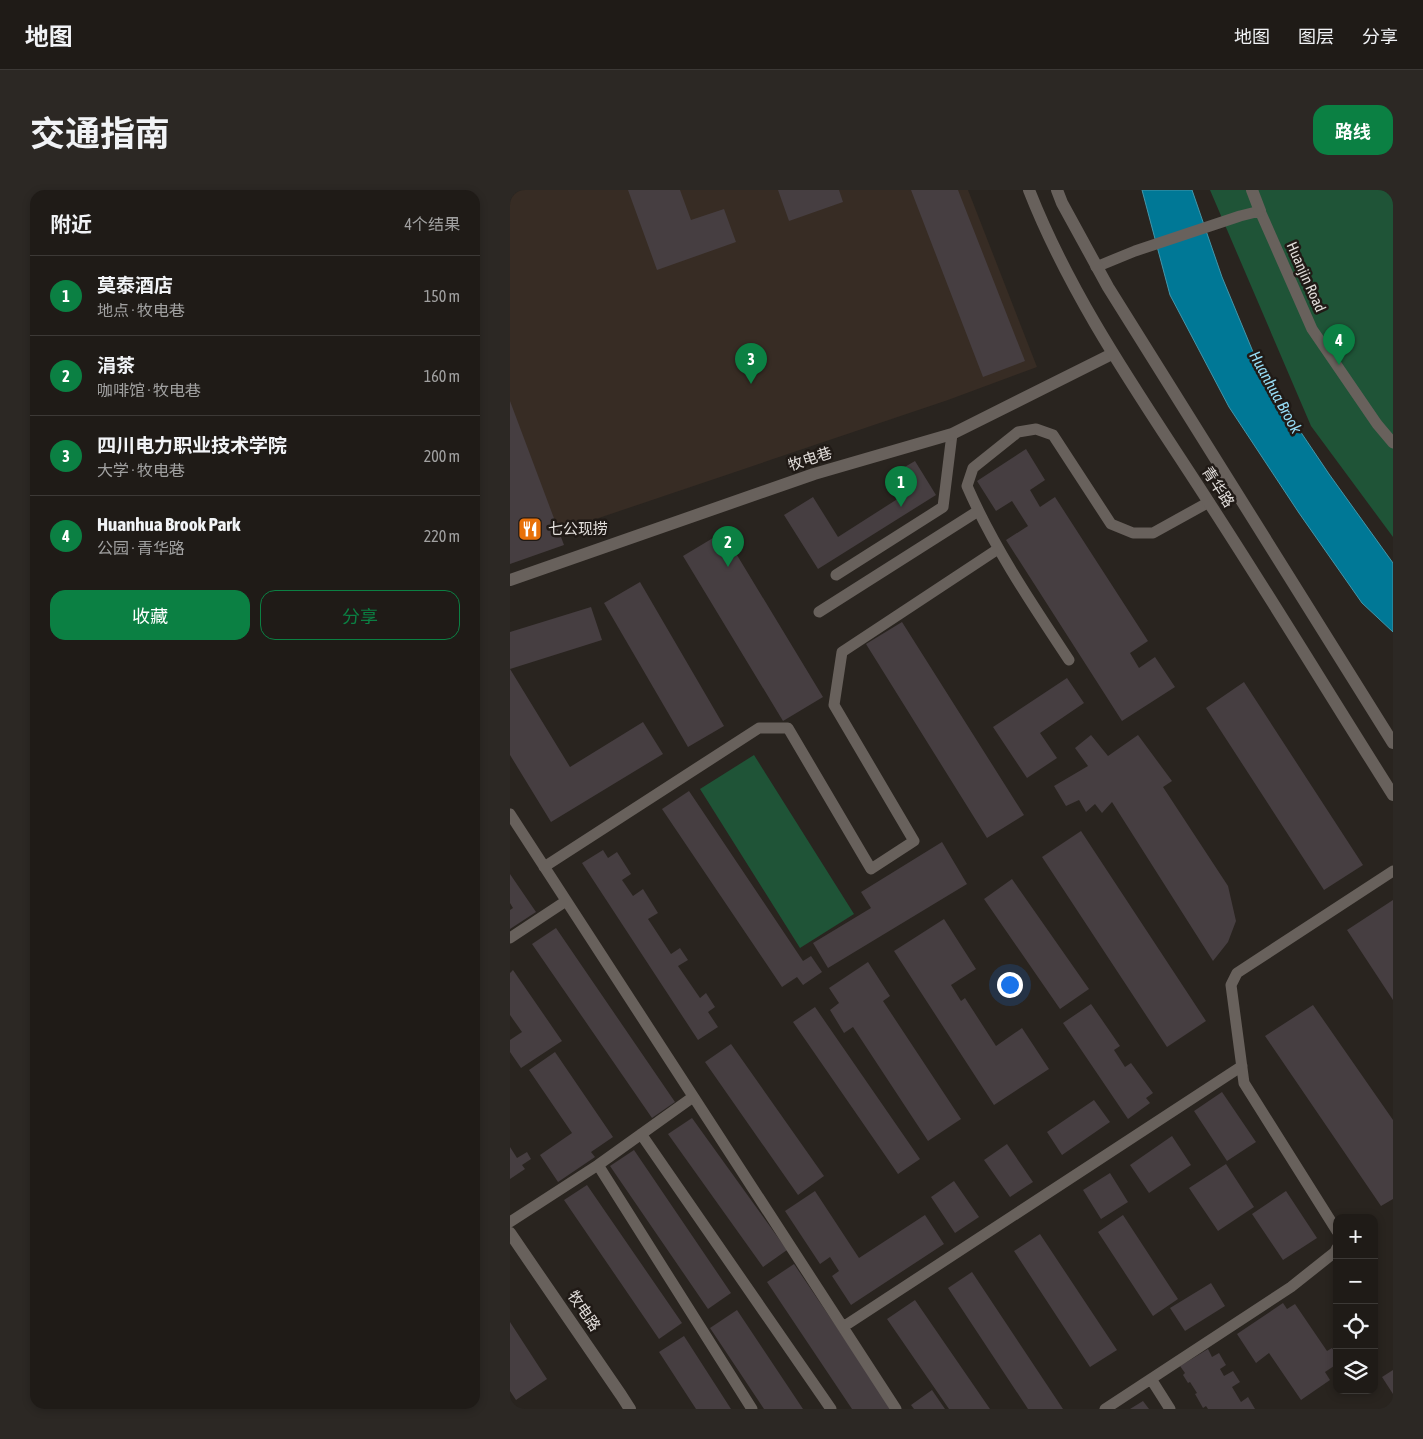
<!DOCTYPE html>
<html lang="zh">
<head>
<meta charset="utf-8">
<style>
  :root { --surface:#1f1b17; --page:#2c2824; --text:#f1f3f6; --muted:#a1a1a1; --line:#3c3936; --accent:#0b8043 }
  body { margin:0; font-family:"Asap Condensed","Noto Sans SC",sans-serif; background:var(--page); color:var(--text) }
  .controls { position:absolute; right:15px; bottom:15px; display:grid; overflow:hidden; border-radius:10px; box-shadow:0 2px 8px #0003 }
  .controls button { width:45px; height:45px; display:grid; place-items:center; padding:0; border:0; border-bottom:1px solid var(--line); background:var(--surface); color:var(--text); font:25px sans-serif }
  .you { position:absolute; left:499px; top:794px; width:18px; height:18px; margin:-12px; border:4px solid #fff; border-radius:50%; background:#1a73e8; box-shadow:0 0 0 8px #1a73e833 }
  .badge { display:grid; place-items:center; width:32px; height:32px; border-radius:50%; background:var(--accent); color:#fff; font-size:16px; font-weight:700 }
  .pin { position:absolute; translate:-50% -41px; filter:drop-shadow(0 1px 2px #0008) }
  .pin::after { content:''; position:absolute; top:26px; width:18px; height:15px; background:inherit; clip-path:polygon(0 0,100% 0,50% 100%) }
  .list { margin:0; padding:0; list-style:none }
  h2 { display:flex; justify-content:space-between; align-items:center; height:65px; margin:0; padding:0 20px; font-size:21px }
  h2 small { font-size:16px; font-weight:400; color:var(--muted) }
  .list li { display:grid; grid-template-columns:32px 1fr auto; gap:15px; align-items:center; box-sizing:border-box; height:80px; padding:0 20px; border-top:1px solid var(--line) }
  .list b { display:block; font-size:19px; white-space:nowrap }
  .list p { margin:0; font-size:16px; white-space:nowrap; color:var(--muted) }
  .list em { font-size:16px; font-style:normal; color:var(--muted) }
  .actions { display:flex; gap:10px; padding:15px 20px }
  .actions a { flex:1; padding:11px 0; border:1px solid var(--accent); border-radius:15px; text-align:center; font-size:18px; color:var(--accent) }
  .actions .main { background:var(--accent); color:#fff }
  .icon { flex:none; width:28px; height:28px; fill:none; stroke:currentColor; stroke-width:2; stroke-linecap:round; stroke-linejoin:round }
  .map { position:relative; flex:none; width:883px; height:1219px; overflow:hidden; border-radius:15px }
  header { display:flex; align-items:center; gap:30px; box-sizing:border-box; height:70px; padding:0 25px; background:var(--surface); border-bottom:1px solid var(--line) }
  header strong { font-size:24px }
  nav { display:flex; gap:28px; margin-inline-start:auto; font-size:18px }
  .intro { display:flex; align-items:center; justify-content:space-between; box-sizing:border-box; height:120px; padding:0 30px }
  h1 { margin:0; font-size:35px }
  .button { padding:12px 22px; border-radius:15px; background:var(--accent); color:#fff; font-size:18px; font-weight:700 }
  main { display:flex; gap:30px; padding:0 30px }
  aside { flex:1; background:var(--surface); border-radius:15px; box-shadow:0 2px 8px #0003 }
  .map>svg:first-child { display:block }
  .built { fill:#372c24 }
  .green { fill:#1f5437 }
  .water { fill:#007896; stroke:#4496aa }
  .building { fill:#463e41 }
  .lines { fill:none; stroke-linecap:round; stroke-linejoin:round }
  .service { stroke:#68615c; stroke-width:11 }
  .minor { stroke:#68615c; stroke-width:12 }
  .secondary { stroke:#68615c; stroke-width:12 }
  .labels { text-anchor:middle; stroke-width:5; stroke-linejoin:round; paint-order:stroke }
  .street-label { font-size:15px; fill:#e1ddda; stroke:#201a16 }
  .poi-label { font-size:15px; fill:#e1ddda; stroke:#201a16; text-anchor:start }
  .water-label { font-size:16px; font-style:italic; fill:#96dcf5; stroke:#201a16 }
</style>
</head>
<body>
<header>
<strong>地图</strong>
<nav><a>地图</a><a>图层</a><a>分享</a></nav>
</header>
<div class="intro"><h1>交通指南</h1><a class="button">路线</a></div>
<main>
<aside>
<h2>附近<small>4个结果</small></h2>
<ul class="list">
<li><span class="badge">1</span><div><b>莫泰酒店</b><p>地点 · 牧电巷</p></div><em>150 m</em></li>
<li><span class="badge">2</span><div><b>涓茶</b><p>咖啡馆 · 牧电巷</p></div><em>160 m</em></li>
<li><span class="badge">3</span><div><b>四川电力职业技术学院</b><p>大学 · 牧电巷</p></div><em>200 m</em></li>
<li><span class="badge">4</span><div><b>Huanhua Brook Park</b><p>公园 · 青华路</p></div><em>220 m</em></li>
</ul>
<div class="actions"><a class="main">收藏</a><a>分享</a></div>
</aside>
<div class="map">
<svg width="883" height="1219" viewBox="0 0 883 1219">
  <rect width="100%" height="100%" fill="#29241f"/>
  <!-- built -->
  <path class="built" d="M 0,0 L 458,0 L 527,177 L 438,210 L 0,358 Z"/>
  <!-- green -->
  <path class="green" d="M 700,0 L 883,0 L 883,347 L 801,236 Z
    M 244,565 L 344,724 L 290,758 L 190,599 Z"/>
  <!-- water -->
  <path class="water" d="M 632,0 L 682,0 L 712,87 L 753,186 L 819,284 L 883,373 L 883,442 L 852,413 L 789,323 L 719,217 L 660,105 Z"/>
  <!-- building -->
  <path class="building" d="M 118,0 L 170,0 L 181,30 L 214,19 L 226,52 L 147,80 Z
    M 268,0 L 329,0 L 333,12 L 279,31 Z
    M 401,0 L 448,0 L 515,171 L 473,187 Z
    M 0,211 L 54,355 L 0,374 Z
    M 516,259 L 535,290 L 520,300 L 530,317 L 545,307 L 638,451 L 620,463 L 629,478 L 645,467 L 665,497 L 612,531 L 496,350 L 518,336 L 502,311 L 486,321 L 467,291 Z
    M 405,271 L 426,305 L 308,379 L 274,325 L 303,307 L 328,347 L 389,308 L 376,288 Z
    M 213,342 L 313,507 L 273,531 L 173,366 Z
    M 130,392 L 214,536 L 178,557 L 94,413 Z
    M 81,417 L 92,450 L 0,479 L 60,577 L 133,532 L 153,564 L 41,632 L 0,565 L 0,442 Z
    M 392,432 L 514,625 L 477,648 L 356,454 Z
    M 557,488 L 574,513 L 530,543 L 547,568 L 517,588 L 483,537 Z
    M 734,492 L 853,675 L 814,700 L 696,518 Z
    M 581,545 L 598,566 L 628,545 L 662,591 L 653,597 L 718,696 L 726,731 L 718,752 L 703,771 L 602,612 L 592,623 L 585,614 L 576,622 L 569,610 L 556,616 L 544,596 L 578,576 L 565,558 Z
    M 179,601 L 293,771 L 301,766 L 312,782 L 293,795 L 287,787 L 272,797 L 152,619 Z
    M 571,641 L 696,831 L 657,857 L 532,667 Z
    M 432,652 L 457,694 L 318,778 L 303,753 L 361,718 L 351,702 Z
    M 93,660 L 98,668 L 107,662 L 121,684 L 112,690 L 123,706 L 133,699 L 148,723 L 138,729 L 161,764 L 170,758 L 178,770 L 168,776 L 190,808 L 196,803 L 205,817 L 198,822 L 208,837 L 188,850 L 72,673 Z
    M 0,684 L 26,722 L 0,739 L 0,720 L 3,718 L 0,713 Z
    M 502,689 L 579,799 L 550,819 L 474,709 Z
    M 883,710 L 883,810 L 837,740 Z
    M 434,729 L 466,779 L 441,795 L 451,811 L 455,808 L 486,856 L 512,838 L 539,879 L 484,915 L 384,761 Z
    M 46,738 L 165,912 L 142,928 L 22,754 Z
    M 358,772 L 380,806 L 373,811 L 451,929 L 418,951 L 343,837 L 334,843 L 320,820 L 329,813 L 319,798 Z
    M 3,780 L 52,851 L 11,878 L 0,862 L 0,850 L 12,842 L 0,825 L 0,783 Z
    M 581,814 L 610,856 L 604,860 L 615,877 L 621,873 L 643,903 L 636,908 L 640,913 L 618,929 L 553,833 Z
    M 803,815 L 883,930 L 883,1009 L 871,1016 L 755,846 Z
    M 305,817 L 410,969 L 388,984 L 283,832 Z
    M 221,854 L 314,986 L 288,1005 L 195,872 Z
    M 45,862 L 103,947 L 81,962 L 85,967 L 48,992 L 30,965 L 62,943 L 19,880 Z
    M 712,902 L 746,952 L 717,971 L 684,921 Z
    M 584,910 L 600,932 L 552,965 L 537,942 Z
    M 182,928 L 277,1060 L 253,1077 L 158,944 Z
    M 662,946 L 681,975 L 639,1003 L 620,975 Z
    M 497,954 L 523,992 L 500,1007 L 474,970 Z
    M 0,957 L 7,968 L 17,962 L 21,969 L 12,975 L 15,979 L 0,989 Z
    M 124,960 L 221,1103 L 198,1119 L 100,976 Z
    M 716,974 L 744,1017 L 708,1041 L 679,998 Z
    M 600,983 L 618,1012 L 591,1029 L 573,1000 Z
    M 444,991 L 469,1027 L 445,1043 L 421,1007 Z
    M 77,995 L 172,1133 L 149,1149 L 54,1010 Z
    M 305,1001 L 349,1068 L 415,1025 L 434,1054 L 341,1115 L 322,1086 L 329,1081 L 320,1067 L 310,1074 L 275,1021 Z
    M 776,1001 L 807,1048 L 773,1070 L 742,1024 Z
    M 613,1025 L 668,1109 L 643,1126 L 588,1042 Z
    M 530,1044 L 607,1160 L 580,1177 L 504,1061 Z
    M 284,1074 L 382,1219 L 342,1219 L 257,1092 Z
    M 462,1082 L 553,1219 L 518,1219 L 438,1098 Z
    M 701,1093 L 715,1116 L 675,1141 L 660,1118 Z
    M 405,1110 L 480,1219 L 439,1219 L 377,1129 Z
    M 773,1113 L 777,1119 L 785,1114 L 817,1161 L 822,1158 L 827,1166 L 827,1174 L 815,1182 L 820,1190 L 791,1210 L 759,1163 L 746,1173 L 727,1144 Z
    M 227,1120 L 293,1219 L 254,1219 L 200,1138 Z
    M 0,1132 L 37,1189 L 6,1210 L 0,1201 Z
    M 174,1146 L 221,1219 L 186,1219 L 149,1162 Z
    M 698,1159 L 702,1167 L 709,1163 L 716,1175 L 710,1179 L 714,1186 L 723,1181 L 730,1192 L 722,1197 L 731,1212 L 738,1207 L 745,1219 L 698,1219 L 696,1216 L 693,1218 L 685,1204 L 687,1203 L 680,1192 L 678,1193 L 673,1185 L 675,1183 L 670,1176 Z
    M 883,1180 L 883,1204 L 872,1187 Z
    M 422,1200 L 435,1219 L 404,1219 L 401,1215 Z
    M 633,1211 L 639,1219 L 620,1219 Z"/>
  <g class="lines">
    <!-- service -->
    <path class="service" d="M 586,77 L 625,61 L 730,26 L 750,21 L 802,139 L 867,234 L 883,253
      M 326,385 L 433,317 L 442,244
      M 309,422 L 468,321
      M 559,470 C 522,414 484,358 457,296 L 463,278 L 508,242 L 526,239 L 543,245 L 601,334 L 623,343 L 643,343 L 699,312
      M 0,624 L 386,1219
      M 34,677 L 249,538 L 278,538 L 361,679 L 404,651 L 324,515 L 332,462 L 488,359
      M 0,748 L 56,711
      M 131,944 L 321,1219
      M 88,975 L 242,1219
      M 0,1032 L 88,975 L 183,907
      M 827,1041 L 734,893 L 721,795 L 727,783 L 883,681
      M 333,1137 L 732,876
      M 641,1189 L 660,1219
      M 595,1219 L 781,1097 L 825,1062 L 827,1058"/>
    <!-- minor -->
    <path class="minor" d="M 742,0 L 750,21
      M 0,390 L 304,284 L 442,244 L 602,164
      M 0,1043 L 111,1205 L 120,1219"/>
    <!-- secondary -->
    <path class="secondary" d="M 519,0 C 563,112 633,210 698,311 C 761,408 821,507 883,605
      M 547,0 L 552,13 L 598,97 L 883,553"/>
  </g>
  <!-- icons -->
  <defs>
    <g id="restaurant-square" transform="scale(1.25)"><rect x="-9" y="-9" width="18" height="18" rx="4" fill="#e8710a" stroke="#201a16"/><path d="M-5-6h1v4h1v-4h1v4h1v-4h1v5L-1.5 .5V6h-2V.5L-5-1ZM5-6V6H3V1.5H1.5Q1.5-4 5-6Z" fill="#fff"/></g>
  </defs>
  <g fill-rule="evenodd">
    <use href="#restaurant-square" x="20" y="339"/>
  </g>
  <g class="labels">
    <!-- street labels -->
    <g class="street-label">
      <text transform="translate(796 87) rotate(66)" y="5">Huanjin Road</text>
      <text transform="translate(300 269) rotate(-18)" y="5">牧电巷</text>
      <text transform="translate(708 297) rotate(57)" y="5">青华路</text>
      <text transform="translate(74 1121) rotate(56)" y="5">牧电路</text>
    </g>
    <!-- poi labels -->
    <g class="poi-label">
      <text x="38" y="344">七公现捞</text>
    </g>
    <!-- water labels -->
    <g class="water-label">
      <text transform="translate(766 202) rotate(61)" y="6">Huanhua Brook</text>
    </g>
  </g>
</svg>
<div class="controls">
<button>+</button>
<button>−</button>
<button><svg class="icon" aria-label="locate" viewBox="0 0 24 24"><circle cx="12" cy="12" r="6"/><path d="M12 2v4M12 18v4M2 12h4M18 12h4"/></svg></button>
<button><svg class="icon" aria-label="layers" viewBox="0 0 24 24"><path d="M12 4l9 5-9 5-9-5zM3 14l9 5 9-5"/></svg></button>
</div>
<div class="you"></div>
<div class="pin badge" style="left:391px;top:317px">1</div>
<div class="pin badge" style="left:218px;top:377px">2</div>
<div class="pin badge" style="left:241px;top:194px">3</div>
<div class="pin badge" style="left:829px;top:175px">4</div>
</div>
</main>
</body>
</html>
